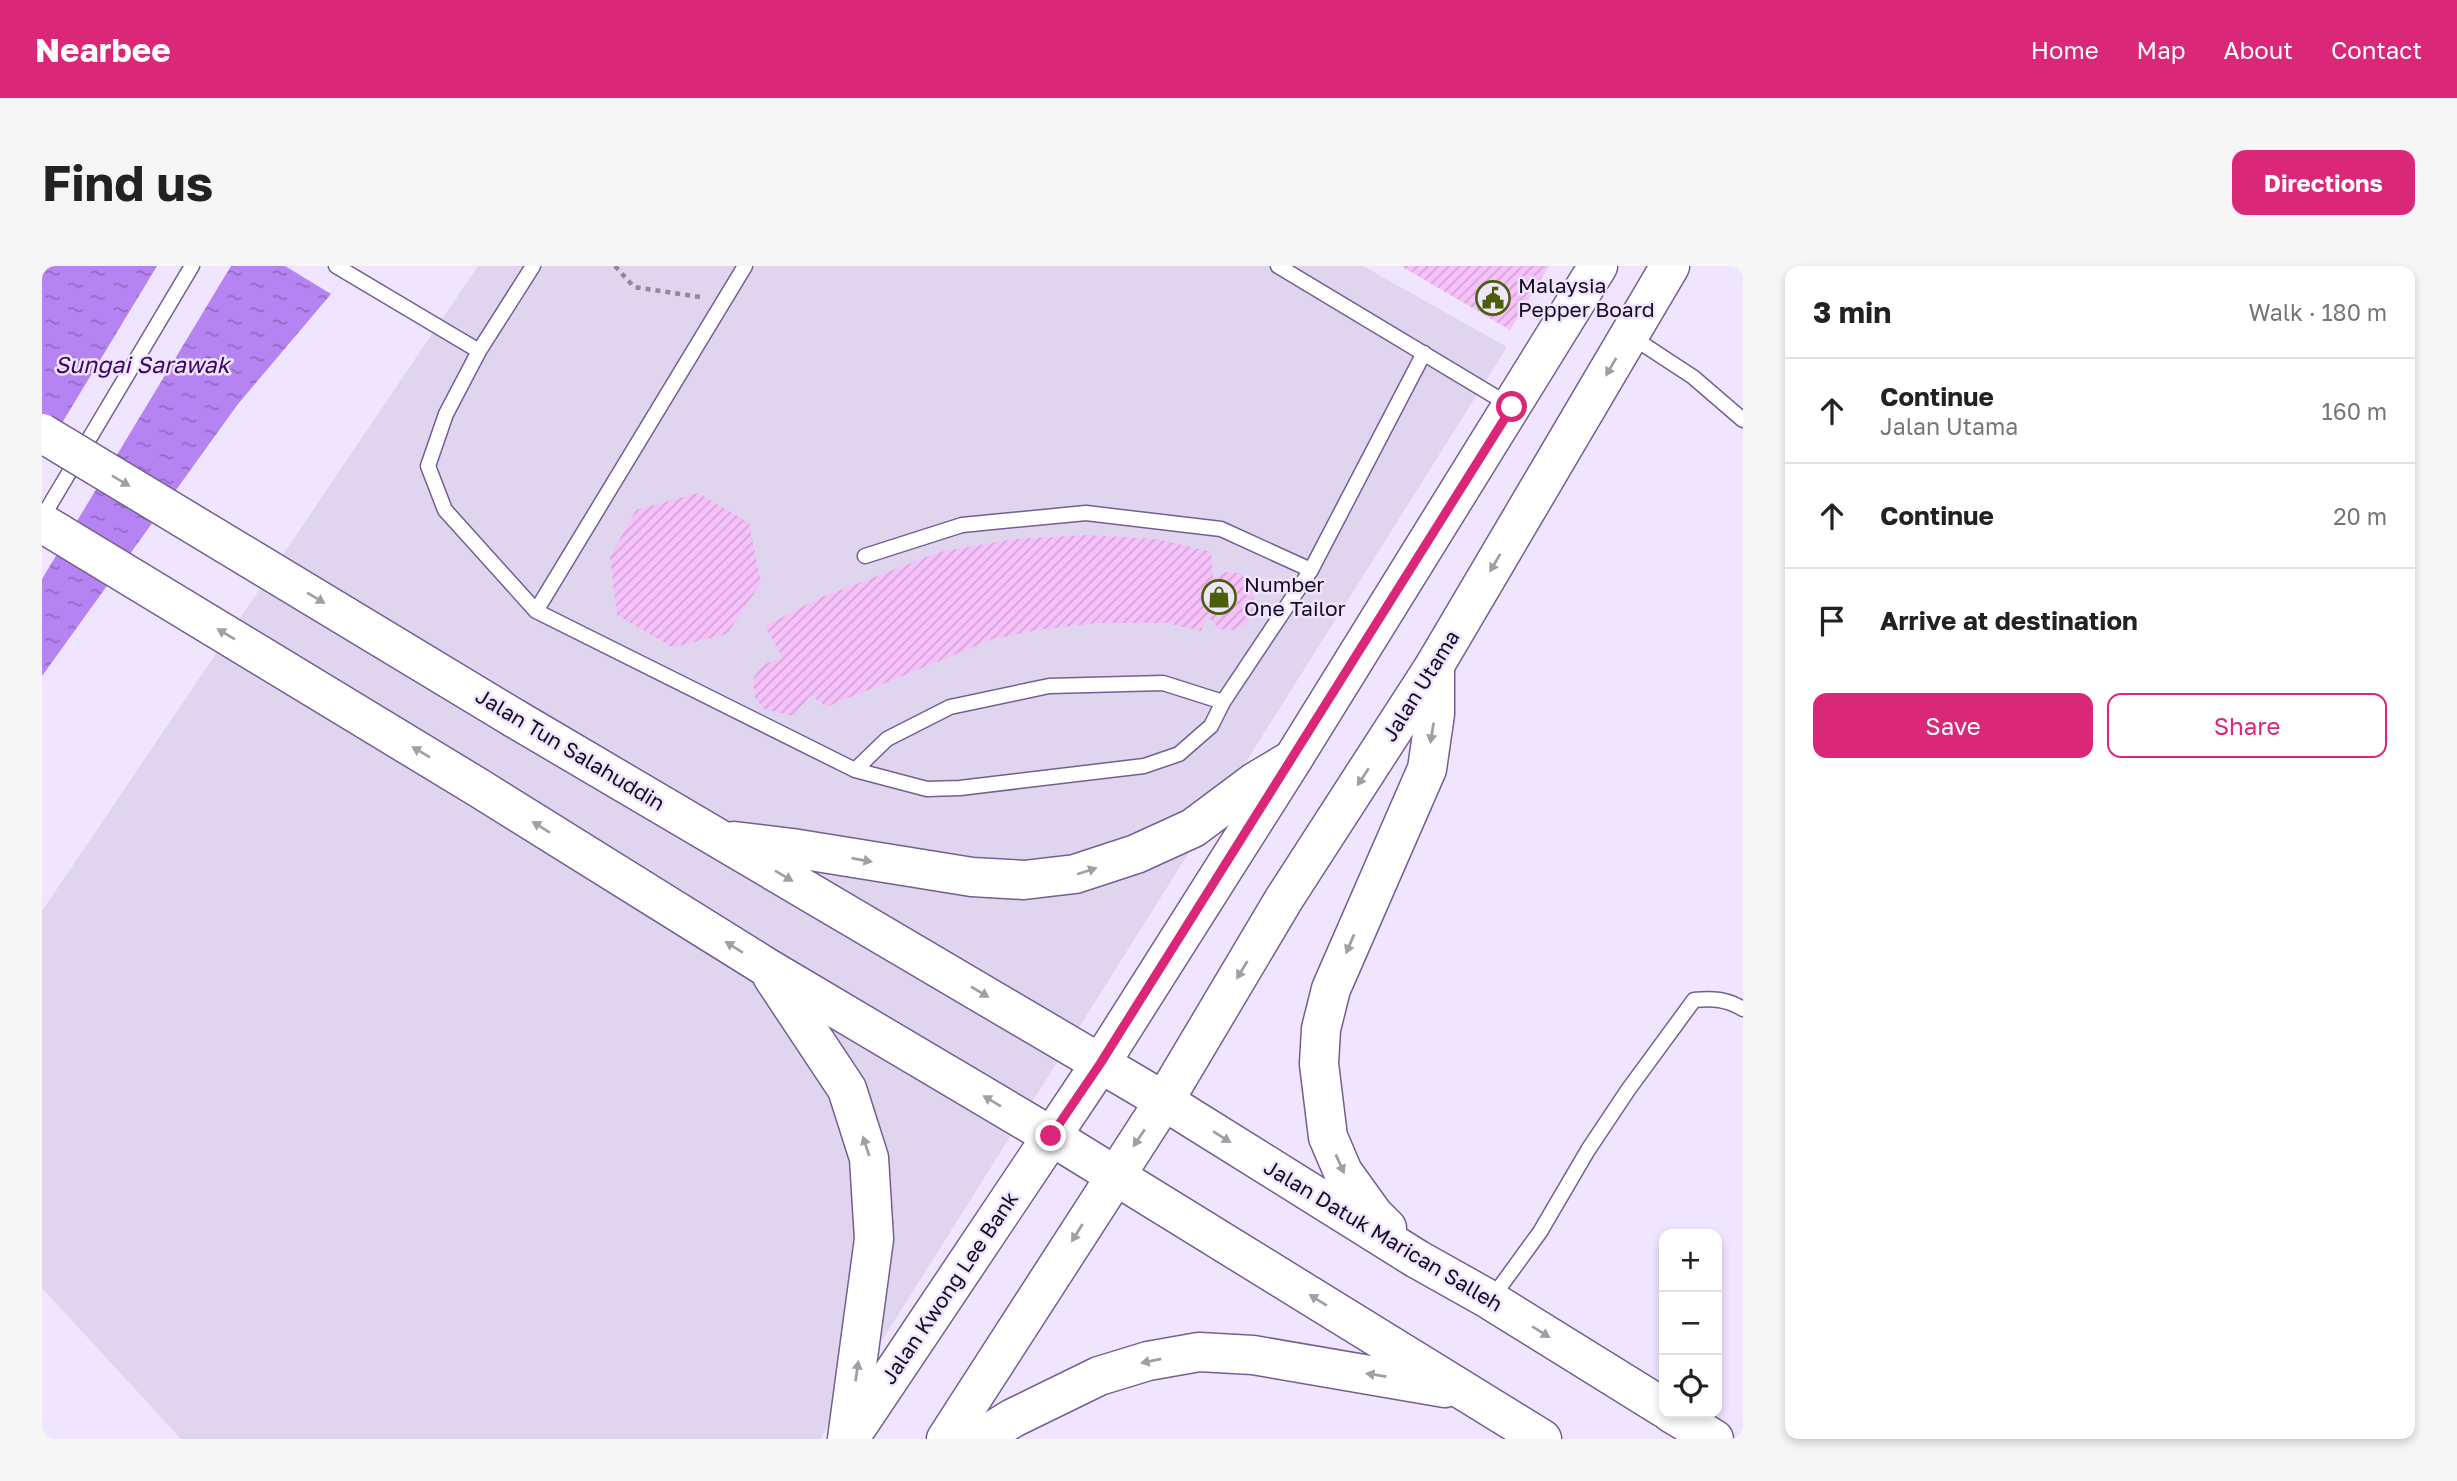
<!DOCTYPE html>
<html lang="en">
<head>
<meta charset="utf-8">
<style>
  :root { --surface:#fff; --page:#f6f6f6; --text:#222; --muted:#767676; --line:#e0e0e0; --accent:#db2777 }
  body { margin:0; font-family:"Golos Text",sans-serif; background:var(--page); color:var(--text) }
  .controls { position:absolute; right:21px; bottom:21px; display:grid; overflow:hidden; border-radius:14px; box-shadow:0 4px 10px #0003 }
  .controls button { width:63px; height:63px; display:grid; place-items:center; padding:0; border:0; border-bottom:2px solid var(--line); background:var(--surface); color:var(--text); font:35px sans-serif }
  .stop { position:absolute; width:21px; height:21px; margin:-16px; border:5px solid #db2777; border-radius:50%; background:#fff }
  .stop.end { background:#db2777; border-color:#fff; box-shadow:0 2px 7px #0008 }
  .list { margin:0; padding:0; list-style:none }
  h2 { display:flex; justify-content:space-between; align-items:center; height:91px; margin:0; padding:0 28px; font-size:30px }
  h2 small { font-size:23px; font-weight:400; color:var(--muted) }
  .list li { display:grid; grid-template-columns:46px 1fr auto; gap:21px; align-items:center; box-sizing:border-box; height:105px; padding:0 28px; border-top:2px solid var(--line) }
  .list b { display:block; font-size:26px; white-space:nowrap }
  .list p { margin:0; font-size:23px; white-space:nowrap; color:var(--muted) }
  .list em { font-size:23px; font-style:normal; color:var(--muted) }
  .actions { display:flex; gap:14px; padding:21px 28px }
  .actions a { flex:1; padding:16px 0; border:2px solid var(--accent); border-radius:14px; text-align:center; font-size:24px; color:var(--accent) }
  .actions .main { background:var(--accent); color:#fff }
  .icon { flex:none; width:38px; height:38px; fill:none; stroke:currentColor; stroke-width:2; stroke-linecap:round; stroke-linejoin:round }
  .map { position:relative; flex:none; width:1701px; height:1173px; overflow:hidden; border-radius:14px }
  header { display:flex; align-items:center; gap:42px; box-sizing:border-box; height:98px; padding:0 35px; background:var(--accent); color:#fff }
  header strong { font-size:33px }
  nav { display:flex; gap:38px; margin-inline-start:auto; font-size:24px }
  .intro { display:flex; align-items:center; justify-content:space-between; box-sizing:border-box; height:168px; padding:0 42px }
  h1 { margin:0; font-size:49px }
  .button { padding:18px 32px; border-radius:14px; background:var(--accent); color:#fff; font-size:24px; font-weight:700 }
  main { display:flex; gap:42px; padding:0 42px }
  aside { flex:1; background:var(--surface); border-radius:14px; box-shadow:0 4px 10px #0003 }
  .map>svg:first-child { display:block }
  .built { fill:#e0d5ef }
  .water { fill:url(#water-ripples) }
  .pier { fill:#efe5fe }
  .building { fill:url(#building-hatch) }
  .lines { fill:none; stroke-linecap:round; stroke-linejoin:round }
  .lane-casing { stroke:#755e93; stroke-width:17 }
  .secondary-casing { stroke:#755e93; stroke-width:41 }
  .highway-casing { stroke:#755e93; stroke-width:41 }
  .path { stroke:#91879e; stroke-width:4.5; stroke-dasharray:5 5; stroke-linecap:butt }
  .lane { stroke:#fff; stroke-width:14 }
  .secondary { stroke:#fff; stroke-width:38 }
  .highway { stroke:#fff; stroke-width:38 }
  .highway-bridge-casing { stroke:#755e93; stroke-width:41; stroke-linecap:butt }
  .highway-bridge { stroke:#fff; stroke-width:38 }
  .oneway { fill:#a29ea7 }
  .route { stroke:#db2777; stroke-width:9 }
  .labels { text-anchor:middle; stroke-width:5; stroke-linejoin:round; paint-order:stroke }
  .poi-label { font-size:21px; fill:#170d22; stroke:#efe5fe; text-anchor:start }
  .street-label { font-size:21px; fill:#170d22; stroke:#efe5fe }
  .water-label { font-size:23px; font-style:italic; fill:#41046d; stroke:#efe5fe }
</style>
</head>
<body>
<header>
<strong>Nearbee</strong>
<nav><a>Home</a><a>Map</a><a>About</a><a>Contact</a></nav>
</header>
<div class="intro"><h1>Find us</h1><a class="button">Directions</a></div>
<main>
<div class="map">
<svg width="1701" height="1173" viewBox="0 0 1701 1173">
  <defs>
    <pattern id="water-ripples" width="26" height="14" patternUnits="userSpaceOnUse" patternTransform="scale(1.75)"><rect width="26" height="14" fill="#b683f2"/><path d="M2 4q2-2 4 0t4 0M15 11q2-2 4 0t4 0" fill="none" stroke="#936ac4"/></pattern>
    <pattern id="building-hatch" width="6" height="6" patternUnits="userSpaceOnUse" patternTransform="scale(1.75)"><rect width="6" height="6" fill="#f6c0fb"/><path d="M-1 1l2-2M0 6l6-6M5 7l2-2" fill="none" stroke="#d2a4d7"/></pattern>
  </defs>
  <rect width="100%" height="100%" fill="#efe5fe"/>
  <!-- built -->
  <path class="built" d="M 436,0 L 1321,0 L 1465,81 L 778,1173 L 139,1173 L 0,1022 L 0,645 Z"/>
  <!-- water -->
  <path class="water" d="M 0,0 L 308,0 L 289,28 L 196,138 L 0,410 Z"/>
  <!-- pier -->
  <path class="pier" d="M 115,0 L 189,0 L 0,313 L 0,190 Z
    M 243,0 L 308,0 L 289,28 Z"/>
  <!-- building -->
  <path class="building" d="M 1359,0 L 1507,0 L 1468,64 Z
    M 656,227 L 707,257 L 719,317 L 685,368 L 630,381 L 575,349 L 568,291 L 594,244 Z
    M 1045,269 L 1115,273 L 1169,286 L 1171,313 L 1184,306 L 1199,307 L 1211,324 L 1212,343 L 1206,357 L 1192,364 L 1177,363 L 1165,349 L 1159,365 L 1125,357 L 1054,357 L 995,364 L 951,373 L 784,441 L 769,429 L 751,450 L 722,443 L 713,432 L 711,413 L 720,399 L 741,392 L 723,360 L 778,332 L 898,286 L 972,273 Z"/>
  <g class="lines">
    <!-- lane casing -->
    <g class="lane-casing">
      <path id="lane" d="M 294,0 L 437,85
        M 491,0 L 437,85 L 404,148 L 386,200 L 403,244 L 494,345 L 813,504 L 885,523 L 918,522 L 1102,500 L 1137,488 L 1169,460 L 1181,436 L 1269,304 L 1382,87
        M 1236,0 L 1469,140
        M 1587,69 L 1651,111 L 1701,154
        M 0,252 L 150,0
        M 823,290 L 920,259 L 1044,247 L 1179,263 L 1269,304
        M 494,345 L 703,0
        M 813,504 L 845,473 L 908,441 L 1007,420 L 1121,417 L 1181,436
        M 1450,1032 L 1498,966 L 1546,884 L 1586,824 L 1652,734 C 1670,732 1685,733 1701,743"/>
    </g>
    <!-- secondary casing -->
    <g class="secondary-casing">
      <path id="secondary" d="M 807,1173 L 1058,798 L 1251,493 L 1556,0
        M 904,1173 L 1122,835 L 1242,633 L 1393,399 L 1628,0"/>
    </g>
    <!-- highway casing -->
    <g class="highway-casing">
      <path id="highway" d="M 0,257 L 437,522 L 724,701 L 1009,870 L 1500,1173
        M 472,452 L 1122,835 L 1375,993 L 1448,1034 L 1622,1142
        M 692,575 L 750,582 L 930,611 L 982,614 L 1033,608 L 1094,588 L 1151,562 L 1214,515 L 1251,493
        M 730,710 L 805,823 L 827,892 L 832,973 L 805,1173
        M 1345,962 L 1332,949 L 1301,906 L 1286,871 L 1277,798 L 1279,763 L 1289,723 L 1385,503 L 1393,448 L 1393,399
        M 1629,1147 L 1672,1173
        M 937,1173 L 971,1152 L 1057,1110 L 1106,1095 L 1157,1086 L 1211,1089 L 1403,1122"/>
    </g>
    <!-- path -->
    <path class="path" d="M 573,0 L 592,21 L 658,31"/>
    <!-- lane -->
    <use href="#lane" class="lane"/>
    <!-- secondary -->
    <use href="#secondary" class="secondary"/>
    <!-- highway -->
    <use href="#highway" class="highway"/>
    <!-- highway-bridge casing -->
    <g class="highway-bridge-casing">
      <path id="highway-bridge" d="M 0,167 L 472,452"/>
    </g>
    <!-- highway-bridge -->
    <use href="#highway-bridge" class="highway-bridge"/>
  </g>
  <!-- one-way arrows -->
  <defs><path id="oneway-solid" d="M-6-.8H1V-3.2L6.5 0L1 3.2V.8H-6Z" transform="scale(1.75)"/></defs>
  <g class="oneway">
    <use href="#oneway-solid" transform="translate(1569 101) rotate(120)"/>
    <use href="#oneway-solid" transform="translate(79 215) rotate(31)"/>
    <use href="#oneway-solid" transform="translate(1453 297) rotate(120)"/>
    <use href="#oneway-solid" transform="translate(274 332) rotate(31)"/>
    <use href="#oneway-solid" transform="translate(184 368) rotate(-149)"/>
    <use href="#oneway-solid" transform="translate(1390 467) rotate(99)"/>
    <use href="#oneway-solid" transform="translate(379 486) rotate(-149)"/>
    <use href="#oneway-solid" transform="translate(1321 511) rotate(123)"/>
    <use href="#oneway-solid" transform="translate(499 561) rotate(-148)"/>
    <use href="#oneway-solid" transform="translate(820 594) rotate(10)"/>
    <use href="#oneway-solid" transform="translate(1045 605) rotate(-18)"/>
    <use href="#oneway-solid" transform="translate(742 610) rotate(31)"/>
    <use href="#oneway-solid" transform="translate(1308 678) rotate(113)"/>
    <use href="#oneway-solid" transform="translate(692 681) rotate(-148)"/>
    <use href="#oneway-solid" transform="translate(1200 704) rotate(121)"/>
    <use href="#oneway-solid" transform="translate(938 726) rotate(31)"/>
    <use href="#oneway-solid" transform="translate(950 835) rotate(-149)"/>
    <use href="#oneway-solid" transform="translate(1180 871) rotate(32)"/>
    <use href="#oneway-solid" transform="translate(1097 872) rotate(124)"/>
    <use href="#oneway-solid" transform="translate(824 880) rotate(-108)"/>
    <use href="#oneway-solid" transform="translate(1298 898) rotate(66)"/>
    <use href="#oneway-solid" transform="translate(1035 967) rotate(122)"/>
    <use href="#oneway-solid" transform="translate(1276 1034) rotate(-148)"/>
    <use href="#oneway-solid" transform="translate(1499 1066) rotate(32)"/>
    <use href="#oneway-solid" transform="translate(1109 1095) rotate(168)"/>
    <use href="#oneway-solid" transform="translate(815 1105) rotate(-82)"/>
    <use href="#oneway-solid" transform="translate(1334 1109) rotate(-171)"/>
  </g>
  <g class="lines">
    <!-- route -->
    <path class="route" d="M 1009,870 L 1058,798 L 1470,141"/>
  </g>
  <!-- icons -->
  <defs>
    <g id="civic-ring" transform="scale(1.75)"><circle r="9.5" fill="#efe5fe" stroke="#4a5f08" stroke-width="1.5"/><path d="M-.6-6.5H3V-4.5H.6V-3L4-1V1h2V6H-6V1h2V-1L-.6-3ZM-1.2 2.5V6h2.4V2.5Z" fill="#4a5f08"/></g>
    <g id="shop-ring" transform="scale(1.75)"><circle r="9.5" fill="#efe5fe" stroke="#4a5f08" stroke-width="1.5"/><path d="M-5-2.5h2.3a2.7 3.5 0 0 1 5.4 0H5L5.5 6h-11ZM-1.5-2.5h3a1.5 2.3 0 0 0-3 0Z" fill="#4a5f08"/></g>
  </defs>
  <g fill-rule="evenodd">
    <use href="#civic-ring" x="1451" y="32"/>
    <use href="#shop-ring" x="1177" y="331"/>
  </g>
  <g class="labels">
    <!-- poi labels -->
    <g class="poi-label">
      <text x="1476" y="27">Malaysia<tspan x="1476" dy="24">Pepper Board</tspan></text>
      <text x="1202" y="326">Number<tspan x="1202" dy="24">One Tailor</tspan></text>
    </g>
    <!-- street labels -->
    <g class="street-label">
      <text transform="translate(1379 420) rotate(-58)" y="7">Jalan Utama</text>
      <text transform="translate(528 484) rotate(31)" y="7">Jalan Tun Salahuddin</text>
      <text transform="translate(1341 970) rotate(31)" y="7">Jalan Datuk Marican Salleh</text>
      <text transform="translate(908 1022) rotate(-56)" y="7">Jalan Kwong Lee Bank</text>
    </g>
    <!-- water labels -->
    <g class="water-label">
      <text x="100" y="107">Sungai Sarawak</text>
    </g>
  </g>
</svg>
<div class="controls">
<button>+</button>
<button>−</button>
<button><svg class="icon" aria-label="locate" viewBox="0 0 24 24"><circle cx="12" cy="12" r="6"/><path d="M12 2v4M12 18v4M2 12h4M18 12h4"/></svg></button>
</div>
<div class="stop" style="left:1470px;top:141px"></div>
<div class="stop end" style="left:1009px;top:870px"></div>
</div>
<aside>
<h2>3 min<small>Walk · 180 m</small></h2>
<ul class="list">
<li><svg class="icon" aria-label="ahead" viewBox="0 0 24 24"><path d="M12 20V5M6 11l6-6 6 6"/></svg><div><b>Continue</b><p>Jalan Utama</p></div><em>160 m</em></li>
<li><svg class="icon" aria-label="ahead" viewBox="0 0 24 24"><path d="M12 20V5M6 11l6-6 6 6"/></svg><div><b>Continue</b></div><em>20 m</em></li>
<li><svg class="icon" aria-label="arrive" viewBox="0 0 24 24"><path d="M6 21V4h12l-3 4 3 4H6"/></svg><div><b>Arrive at destination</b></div></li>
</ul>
<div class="actions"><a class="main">Save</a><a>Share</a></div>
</aside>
</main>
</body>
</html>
